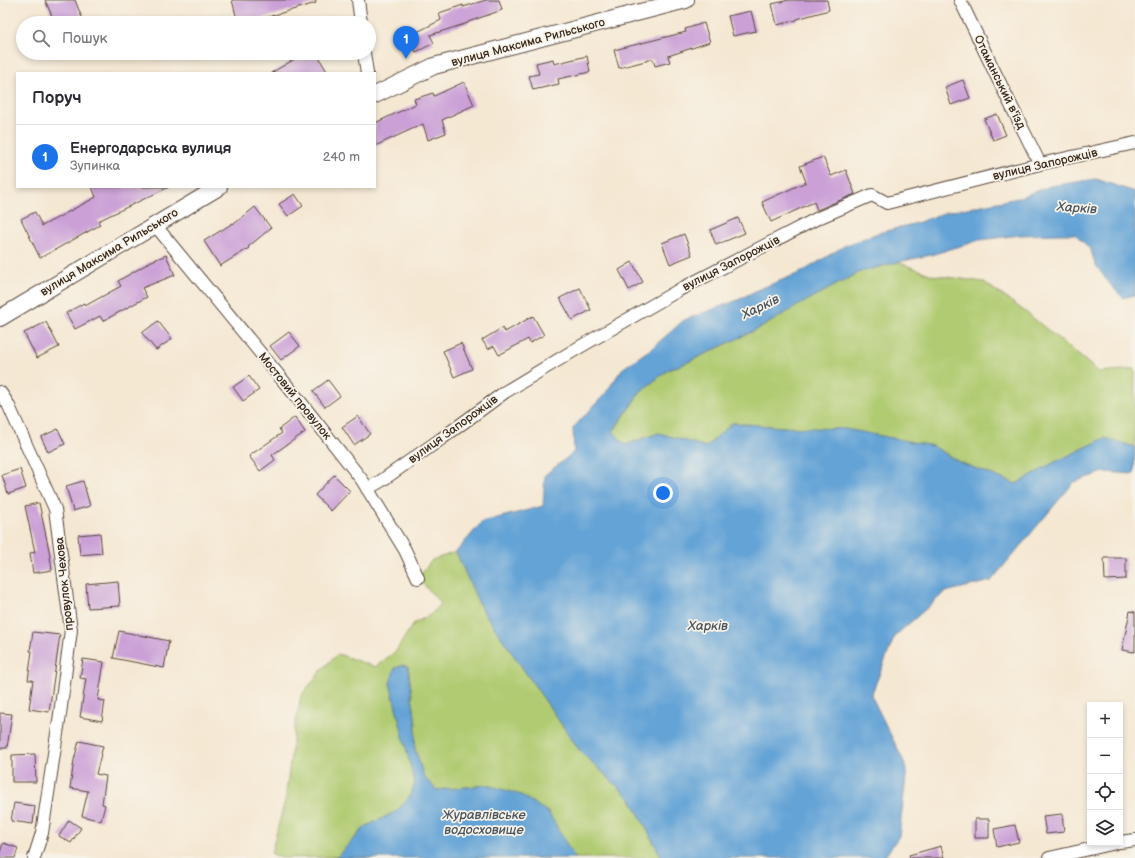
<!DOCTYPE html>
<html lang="uk">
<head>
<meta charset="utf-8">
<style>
  :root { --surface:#fff; --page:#f2f2f3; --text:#2b2b33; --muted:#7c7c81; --line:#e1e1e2; --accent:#1a73e8 }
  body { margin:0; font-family:"Balsamiq Sans",sans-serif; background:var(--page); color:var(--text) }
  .controls { position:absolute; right:12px; bottom:12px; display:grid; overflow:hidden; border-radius:0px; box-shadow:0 2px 6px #0003 }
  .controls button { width:36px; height:36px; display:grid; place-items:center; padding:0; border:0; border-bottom:1px solid var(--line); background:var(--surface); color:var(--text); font:20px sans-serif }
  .you { position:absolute; left:663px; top:493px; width:14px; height:14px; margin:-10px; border:3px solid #fff; border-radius:50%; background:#1a73e8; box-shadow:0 0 0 6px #1a73e833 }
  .badge { display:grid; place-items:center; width:26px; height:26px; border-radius:50%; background:var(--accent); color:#fff; font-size:13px; font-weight:700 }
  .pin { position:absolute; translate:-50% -33px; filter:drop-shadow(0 1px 2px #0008) }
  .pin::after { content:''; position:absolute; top:21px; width:14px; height:12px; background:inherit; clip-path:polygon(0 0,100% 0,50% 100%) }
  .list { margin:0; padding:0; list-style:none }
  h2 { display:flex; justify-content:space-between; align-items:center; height:52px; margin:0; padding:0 16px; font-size:17px }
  h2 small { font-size:13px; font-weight:400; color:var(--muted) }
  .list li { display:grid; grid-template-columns:26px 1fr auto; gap:12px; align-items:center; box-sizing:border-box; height:64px; padding:0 16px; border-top:1px solid var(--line) }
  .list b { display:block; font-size:15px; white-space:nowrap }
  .list p { margin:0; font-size:13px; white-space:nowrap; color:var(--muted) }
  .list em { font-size:13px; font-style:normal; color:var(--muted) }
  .icon { flex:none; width:22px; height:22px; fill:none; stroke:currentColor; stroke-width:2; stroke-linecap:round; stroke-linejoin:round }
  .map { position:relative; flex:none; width:1135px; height:858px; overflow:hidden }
  .search { position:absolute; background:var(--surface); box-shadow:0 2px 6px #0003; left:16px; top:16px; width:360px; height:44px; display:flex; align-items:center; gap:10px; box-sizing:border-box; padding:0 14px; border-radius:22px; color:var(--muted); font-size:15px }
  .panel { position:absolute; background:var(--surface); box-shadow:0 2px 6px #0003; left:16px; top:72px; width:360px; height:116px; border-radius:0px }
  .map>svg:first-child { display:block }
  .green { fill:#b0cb71; stroke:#767a48 }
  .water { fill:#63a3d6; stroke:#4f667a }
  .building { fill:#caa0d7 }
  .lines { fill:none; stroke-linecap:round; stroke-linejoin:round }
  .street-casing { stroke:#574639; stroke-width:14 }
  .secondary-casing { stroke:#574639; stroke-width:18 }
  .street { stroke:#fff; stroke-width:12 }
  .secondary { stroke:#fff; stroke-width:16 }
  .labels { text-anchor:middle; stroke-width:3.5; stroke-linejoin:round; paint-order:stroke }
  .street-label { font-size:12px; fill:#3b2a1e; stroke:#f7f3e8 }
  .water-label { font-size:13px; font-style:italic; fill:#49545e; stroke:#f7f3e8 }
</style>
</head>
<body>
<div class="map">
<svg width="1135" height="858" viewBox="0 0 1135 858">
  <rect width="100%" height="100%" fill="#f7f3e8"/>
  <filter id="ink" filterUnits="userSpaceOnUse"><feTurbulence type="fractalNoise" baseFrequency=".025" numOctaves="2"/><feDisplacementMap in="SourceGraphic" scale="8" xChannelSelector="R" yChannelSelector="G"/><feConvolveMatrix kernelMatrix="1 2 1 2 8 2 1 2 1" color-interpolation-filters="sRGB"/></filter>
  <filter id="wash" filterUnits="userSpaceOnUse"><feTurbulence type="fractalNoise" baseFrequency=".012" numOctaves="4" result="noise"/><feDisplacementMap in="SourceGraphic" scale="16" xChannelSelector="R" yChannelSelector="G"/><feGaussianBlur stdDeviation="0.9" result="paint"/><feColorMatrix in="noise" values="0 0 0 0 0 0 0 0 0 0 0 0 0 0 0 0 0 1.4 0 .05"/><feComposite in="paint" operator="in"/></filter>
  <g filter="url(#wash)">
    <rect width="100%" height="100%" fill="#f5e8d3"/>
    <!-- green -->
    <path class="green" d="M 898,262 L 932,275 L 984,282 L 1027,313 L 1099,372 L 1135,369 L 1135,447 L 1105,438 L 1053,463 L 1016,484 L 959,462 L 933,446 L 782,427 L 732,423 L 706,447 L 659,433 L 625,445 L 613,432 L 641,391 L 668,370 L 688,362 L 764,326 L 799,305 L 860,272 Z
      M 456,552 L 481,608 L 580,751 L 631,799 L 662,858 L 576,858 L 488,785 L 436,790 L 424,777 L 415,749 L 416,724 L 408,667 L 403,665 L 390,683 L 415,784 L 409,798 L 397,811 L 365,827 L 337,857 L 281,858 L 271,853 L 285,801 L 295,726 L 301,696 L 323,668 L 338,654 L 375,667 L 396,651 L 413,624 L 430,615 L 441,604 L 418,578 L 432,560 Z"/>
    <!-- water -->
    <path class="water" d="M 1096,179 L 1135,192 L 1135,295 L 1123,298 L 1108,282 L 1095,264 L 1091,250 L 1075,234 L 1059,234 L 1021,235 L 980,240 L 931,255 L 898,262 L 860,272 L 799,305 L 764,326 L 688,362 L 668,370 L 641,391 L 613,431 L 625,445 L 659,433 L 706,447 L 732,423 L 782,427 L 846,429 L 933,446 L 959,462 L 1016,484 L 1053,463 L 1105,438 L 1135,447 L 1134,474 L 1104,472 L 1074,482 L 991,581 L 945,592 L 895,636 L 871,695 L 907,768 L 899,836 L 884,858 L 662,858 L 631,799 L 580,751 L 481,608 L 456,552 L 482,522 L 543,506 L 545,475 L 574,452 L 573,428 L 605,394 L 622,369 L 652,348 L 684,320 L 738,300 L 757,290 L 802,272 L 844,246 L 878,233 L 917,223 L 947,212 L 1018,198 L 1050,186 Z
      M 403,665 L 408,667 L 416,724 L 415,749 L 424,777 L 437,790 L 488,785 L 521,795 L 549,813 L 573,855 L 576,858 L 334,858 L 337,857 L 365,827 L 397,811 L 409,798 L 415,784 L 390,683 L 395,668 Z"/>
    <g id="blocks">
      <!-- building -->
      <path class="building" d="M 45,0 L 75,0 L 84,23 L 55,23 Z
        M 232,0 L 315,0 L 316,3 L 247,23 L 238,23 Z
        M 486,0 L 499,0 L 502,10 L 468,22 L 468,23 L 430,35 L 434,43 L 416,52 L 409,36 L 441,20 L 439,13 L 463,5 L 463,7 Z
        M 789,0 L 827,0 L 829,10 L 797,19 L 797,20 L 777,25 L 772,4 Z
        M 751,11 L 756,31 L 733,36 L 728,16 Z
        M 704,23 L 710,42 L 668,56 L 670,62 L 655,66 L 653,59 L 619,68 L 614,50 L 686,32 L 685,29 Z
        M 305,53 L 316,53 L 328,73 L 271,73 Z
        M 587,56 L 590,72 L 558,79 L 559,84 L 533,90 L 529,76 L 539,74 L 536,63 L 553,59 L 554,64 Z
        M 963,80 L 970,98 L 951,105 L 945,87 Z
        M 464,82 L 474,105 L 442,120 L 446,133 L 428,140 L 423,124 L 375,146 L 375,123 L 416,104 L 414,99 L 433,93 L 434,96 Z
        M 997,114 L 1006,135 L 993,140 L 984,119 Z
        M 823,157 L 831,176 L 846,170 L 855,194 L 817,210 L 814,202 L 771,222 L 762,202 L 806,182 L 800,166 Z
        M 92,187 L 169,187 L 98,221 L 100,225 L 40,258 L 21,219 L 35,212 L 42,226 L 96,197 Z
        M 295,194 L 303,206 L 288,216 L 279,204 Z
        M 255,207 L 271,228 L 248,247 L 249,248 L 220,266 L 204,241 L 233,223 L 234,224 Z
        M 738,218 L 745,233 L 716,245 L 710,230 Z
        M 684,234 L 692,255 L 670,264 L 662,243 Z
        M 166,255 L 175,275 L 142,288 L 147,297 L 132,305 L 103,321 L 100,316 L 75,329 L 66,313 L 84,303 L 85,306 L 121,286 L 118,281 L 147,264 L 147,263 Z
        M 632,262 L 643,282 L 629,290 L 619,270 Z
        M 580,288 L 591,310 L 572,320 L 560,298 Z
        M 533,316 L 544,335 L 530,343 L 528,339 L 499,355 L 494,346 L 488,349 L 482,340 L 502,328 L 505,332 Z
        M 158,321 L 172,339 L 156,350 L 142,333 Z
        M 46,322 L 59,347 L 37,358 L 24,333 Z
        M 289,332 L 300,346 L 281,360 L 270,346 Z
        M 461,343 L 472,369 L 454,377 L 443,351 Z
        M 249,376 L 259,390 L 243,401 L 233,387 Z
        M 328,380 L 340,396 L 325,407 L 313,391 Z
        M 358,416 L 370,434 L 354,445 L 342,427 Z
        M 295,417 L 305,432 L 272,455 L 275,460 L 260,471 L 249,456 L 282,433 L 279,429 Z
        M 58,429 L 65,444 L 48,452 L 41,437 Z
        M 20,469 L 26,488 L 8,494 L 2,475 Z
        M 334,475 L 350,491 L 331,511 L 315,495 Z
        M 83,481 L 90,506 L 73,511 L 66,486 Z
        M 39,503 L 49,550 L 52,570 L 33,573 L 30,553 L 35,552 L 25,506 Z
        M 100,533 L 102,553 L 80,555 L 78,535 Z
        M 1104,558 L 1126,558 L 1126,579 L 1105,580 Z
        M 118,581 L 120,606 L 88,608 L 86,584 Z
        M 1130,611 L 1135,612 L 1135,652 L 1122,650 Z
        M 119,631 L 169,641 L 164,668 L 113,658 Z
        M 33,632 L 60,635 L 49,712 L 29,709 L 33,680 L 28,680 L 32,651 L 30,651 Z
        M 83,659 L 104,662 L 98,700 L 105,701 L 102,721 L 80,717 L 86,679 L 80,678 Z
        M 0,713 L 12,714 L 7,748 L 0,748 Z
        M 79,741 L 103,746 L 96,774 L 106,776 L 102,804 L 105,805 L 101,821 L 82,816 L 88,791 L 70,788 L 74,760 Z
        M 35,754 L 36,782 L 12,782 L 12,755 Z
        M 14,803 L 35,806 L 33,824 L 11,821 Z
        M 1062,814 L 1064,832 L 1046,834 L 1043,816 Z
        M 975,819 L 989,819 L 989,838 L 975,838 Z
        M 69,820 L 81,828 L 71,843 L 59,836 Z
        M 1015,825 L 1019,842 L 997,847 L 994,829 Z
        M 3,843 L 18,848 L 15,858 L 0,858 L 0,853 Z
        M 941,846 L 944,858 L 910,858 L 909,855 Z"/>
    </g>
  </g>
  <g filter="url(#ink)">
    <use href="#blocks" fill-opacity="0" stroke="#574639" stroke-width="1"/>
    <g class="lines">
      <!-- street casing -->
      <g class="street-casing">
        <path id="street" d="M 358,0 L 361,23
          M 960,0 L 999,81 L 1040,164
          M 364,53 L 367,73
          M 155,225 L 299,400 L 362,480 L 405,550 L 418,578
          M 0,392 L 8,404 L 55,509 L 71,630 L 60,714 L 42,833 L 34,858
          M 367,489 L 381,481 L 441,439 L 505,392 L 578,348 L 679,290 L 818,218 L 872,195 L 887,203 L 1040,164 L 1135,143
          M 1120,842 L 1135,840
          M 1049,858 L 1116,843"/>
      </g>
      <!-- secondary casing -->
      <g class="secondary-casing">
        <path id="secondary" d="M 375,95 L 434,66 L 686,0
          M 0,318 L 219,187"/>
      </g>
      <!-- street -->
      <use href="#street" class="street"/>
      <!-- secondary -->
      <use href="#secondary" class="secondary"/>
    </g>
  </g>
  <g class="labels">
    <!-- street labels -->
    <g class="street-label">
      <text transform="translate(528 42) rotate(-15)" y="4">вулиця Максима Рильського</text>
      <text transform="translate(1000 82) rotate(64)" y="4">Отаманський в'їзд</text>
      <text transform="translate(1045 164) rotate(-13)" y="4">вулиця Запорожців</text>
      <text transform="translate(109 252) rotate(-31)" y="4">вулиця Максима Рильського</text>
      <text transform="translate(731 263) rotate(-27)" y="4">вулиця Запорожців</text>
      <text transform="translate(295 396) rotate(51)" y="4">Мостовий провулок</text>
      <text transform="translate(453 429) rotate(-36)" y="4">вулиця Запорожців</text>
      <text transform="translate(64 584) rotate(-96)" y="4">провулок Чехова</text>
    </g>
    <!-- water labels -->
    <g class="water-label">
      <text transform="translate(1077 207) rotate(4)" y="5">Харків</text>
      <text transform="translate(760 306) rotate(-26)" y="5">Харків</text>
      <text x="708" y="630">Харків</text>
      <text x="484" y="819">Журавлівське<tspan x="484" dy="15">водосховище</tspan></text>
    </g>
  </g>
</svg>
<div class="controls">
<button>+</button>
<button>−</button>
<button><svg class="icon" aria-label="locate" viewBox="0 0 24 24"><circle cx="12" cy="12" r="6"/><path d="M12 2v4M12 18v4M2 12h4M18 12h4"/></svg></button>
<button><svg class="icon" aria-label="layers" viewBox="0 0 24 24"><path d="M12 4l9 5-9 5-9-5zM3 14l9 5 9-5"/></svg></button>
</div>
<div class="you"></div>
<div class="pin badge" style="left:406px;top:59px">1</div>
<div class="search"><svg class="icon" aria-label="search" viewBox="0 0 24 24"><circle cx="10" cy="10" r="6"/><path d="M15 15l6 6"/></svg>Пошук</div>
<section class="panel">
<h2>Поруч<small></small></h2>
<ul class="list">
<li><span class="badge">1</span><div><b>Енергодарська вулиця</b><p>Зупинка</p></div><em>240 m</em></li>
</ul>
</section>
</div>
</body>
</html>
